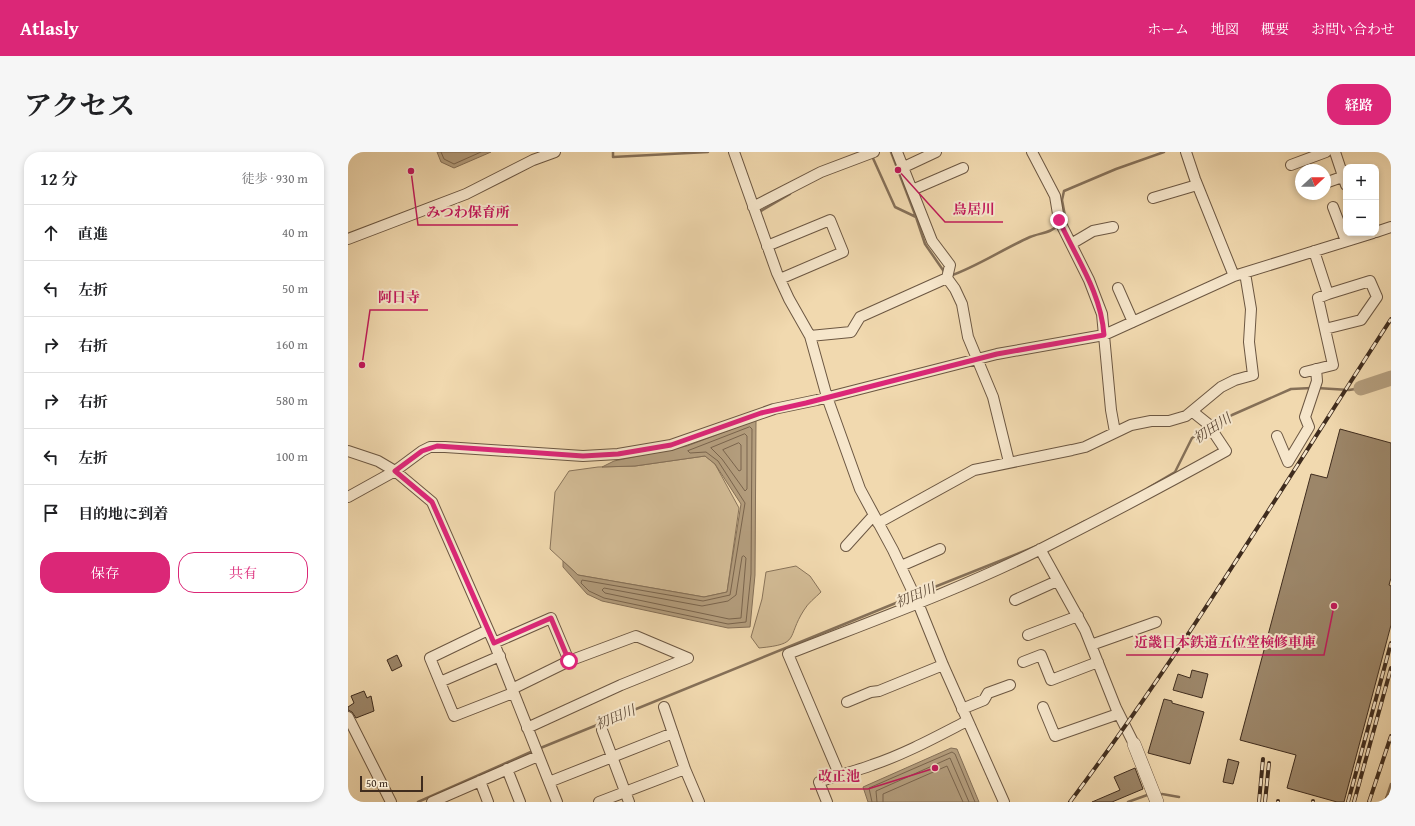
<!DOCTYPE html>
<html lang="ja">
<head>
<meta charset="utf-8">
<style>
  :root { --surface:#fff; --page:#f6f6f6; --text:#202124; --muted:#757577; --line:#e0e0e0; --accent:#db2777 }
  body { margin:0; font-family:"Gentium Book Plus","Noto Serif JP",serif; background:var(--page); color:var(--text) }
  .controls { position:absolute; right:12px; top:12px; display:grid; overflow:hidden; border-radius:8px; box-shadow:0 2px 6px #0003 }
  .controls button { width:36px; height:36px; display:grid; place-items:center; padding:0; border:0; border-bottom:1px solid var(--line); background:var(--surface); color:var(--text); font:20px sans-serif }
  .compass { position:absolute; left:947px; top:12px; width:36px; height:36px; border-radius:50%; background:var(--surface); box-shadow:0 2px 6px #0003; rotate:68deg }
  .scale { position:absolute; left:12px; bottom:10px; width:63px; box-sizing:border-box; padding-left:4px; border:2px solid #3f2c1e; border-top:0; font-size:11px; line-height:14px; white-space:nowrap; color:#3f2c1e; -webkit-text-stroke:3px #f6e6cb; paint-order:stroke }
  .stop { position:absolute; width:12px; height:12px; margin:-9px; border:3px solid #db2777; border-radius:50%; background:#fff }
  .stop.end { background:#db2777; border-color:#fff; box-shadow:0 1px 4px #0008 }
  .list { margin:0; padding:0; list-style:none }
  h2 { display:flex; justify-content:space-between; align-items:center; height:52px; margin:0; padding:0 16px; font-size:17px }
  h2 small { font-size:13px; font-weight:400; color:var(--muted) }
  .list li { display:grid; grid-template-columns:26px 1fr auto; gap:12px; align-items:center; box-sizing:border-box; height:56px; padding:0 16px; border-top:1px solid var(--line) }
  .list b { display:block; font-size:15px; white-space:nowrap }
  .list em { font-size:13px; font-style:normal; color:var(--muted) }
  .actions { display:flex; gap:8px; padding:12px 16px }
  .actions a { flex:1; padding:9px 0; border:1px solid var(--accent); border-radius:16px; text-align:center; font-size:14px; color:var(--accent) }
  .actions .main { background:var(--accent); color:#fff }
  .icon { flex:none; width:22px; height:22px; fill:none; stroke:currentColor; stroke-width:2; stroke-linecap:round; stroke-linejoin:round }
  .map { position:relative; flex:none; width:1043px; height:650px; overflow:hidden; border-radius:16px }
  header { display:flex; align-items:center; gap:24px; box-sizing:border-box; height:56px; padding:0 20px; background:var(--accent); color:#fff }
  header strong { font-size:19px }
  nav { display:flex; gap:22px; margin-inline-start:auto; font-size:14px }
  .intro { display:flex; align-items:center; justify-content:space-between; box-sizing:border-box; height:96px; padding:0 24px }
  h1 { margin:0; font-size:28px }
  .button { padding:10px 18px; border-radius:16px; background:var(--accent); color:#fff; font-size:14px; font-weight:700 }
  main { display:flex; gap:24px; padding:0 24px }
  aside { flex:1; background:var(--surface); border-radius:16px; box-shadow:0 2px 6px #0003 }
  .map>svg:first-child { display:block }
  .green { fill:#d3bc96; stroke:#89745a }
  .water { fill:#b49e7e; stroke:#857058 }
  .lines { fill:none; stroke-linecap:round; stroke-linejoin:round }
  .shore { stroke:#7a654e; stroke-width:1 }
  .stream { stroke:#857058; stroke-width:2.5 }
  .river { stroke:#b49e7e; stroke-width:15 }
  .building { fill:#9c8669; stroke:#3f2c1e }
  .minor-casing { stroke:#6c5742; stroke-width:12 }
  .tertiary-casing { stroke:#6c5742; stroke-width:14 }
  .minor { stroke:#f6e6cb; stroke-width:10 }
  .tertiary { stroke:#f6e6cb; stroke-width:13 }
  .rail-casing { stroke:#3f2c1e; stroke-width:4 }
  .rail { stroke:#f6e6cb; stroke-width:2.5; stroke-dasharray:8; stroke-linecap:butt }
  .route { stroke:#db2777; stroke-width:5 }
  .labels { text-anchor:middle; stroke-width:4; stroke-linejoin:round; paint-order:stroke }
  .water-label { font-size:14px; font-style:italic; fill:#5c4836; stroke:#f6e6cb }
  .leader { fill:none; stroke:#c2185b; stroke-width:1.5 }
  .callout-dot { fill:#c2185b; stroke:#f6e6cb; stroke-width:1.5 }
  .callout-label { font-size:14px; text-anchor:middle; font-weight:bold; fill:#c2185b; stroke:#f6e6cb; stroke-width:4; stroke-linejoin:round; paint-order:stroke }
</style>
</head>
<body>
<header>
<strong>Atlasly</strong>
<nav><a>ホーム</a><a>地図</a><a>概要</a><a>お問い合わせ</a></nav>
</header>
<div class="intro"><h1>アクセス</h1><a class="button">経路</a></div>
<main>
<aside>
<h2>12 分<small>徒歩 · 930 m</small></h2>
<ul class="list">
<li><svg class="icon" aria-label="ahead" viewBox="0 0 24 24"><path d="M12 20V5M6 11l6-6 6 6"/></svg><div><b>直進</b></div><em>40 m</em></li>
<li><svg class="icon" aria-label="left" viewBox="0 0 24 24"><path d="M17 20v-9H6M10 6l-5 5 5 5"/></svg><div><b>左折</b></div><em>50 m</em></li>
<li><svg class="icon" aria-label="right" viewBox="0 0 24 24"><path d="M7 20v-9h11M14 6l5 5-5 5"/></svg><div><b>右折</b></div><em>160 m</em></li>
<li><svg class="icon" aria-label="right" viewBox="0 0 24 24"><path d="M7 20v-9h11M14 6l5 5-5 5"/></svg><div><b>右折</b></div><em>580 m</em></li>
<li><svg class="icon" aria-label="left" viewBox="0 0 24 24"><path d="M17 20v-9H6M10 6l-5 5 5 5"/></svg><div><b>左折</b></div><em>100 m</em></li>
<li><svg class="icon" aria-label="arrive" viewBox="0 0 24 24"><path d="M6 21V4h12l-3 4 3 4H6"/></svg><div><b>目的地に到着</b></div></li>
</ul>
<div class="actions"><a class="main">保存</a><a>共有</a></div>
</aside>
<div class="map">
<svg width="1043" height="650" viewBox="0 0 1043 650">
  <rect width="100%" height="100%" fill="#f1d9af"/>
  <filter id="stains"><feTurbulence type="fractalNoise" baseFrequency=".005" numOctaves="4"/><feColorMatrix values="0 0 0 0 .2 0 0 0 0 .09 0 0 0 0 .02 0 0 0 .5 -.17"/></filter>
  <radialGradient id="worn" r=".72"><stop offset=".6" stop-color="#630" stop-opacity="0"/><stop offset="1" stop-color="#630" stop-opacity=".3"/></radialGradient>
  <!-- green -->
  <path class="green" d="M 357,304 L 367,312 L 391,356 L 379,440 L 356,445 L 230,423 L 202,397 L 207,340 L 221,319 L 250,315 L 287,314 Z
    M 448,414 L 462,424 L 473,440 C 467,446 460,451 456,458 C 438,486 453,492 411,496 L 403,485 L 414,447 L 418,420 Z"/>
  <!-- water -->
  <path class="water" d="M 89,0 L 143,0 L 106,16 L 93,10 Z
    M 408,268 L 407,423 L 402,475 L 380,476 L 254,449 L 239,442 L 215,415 L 215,409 L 230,423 L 356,445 L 379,440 L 393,352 L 367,312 L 357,304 L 287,314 L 254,315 L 266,309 L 339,294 Z
    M 603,596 L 609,597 L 631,650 L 520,650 L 515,635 Z"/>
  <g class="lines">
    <!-- shore -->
    <path class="shore" d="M 93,0 L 96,7 L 106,12 L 133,0
      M 402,275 L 404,277 L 403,422 L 398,470 L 380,472 L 256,446 L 241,439 L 233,431 L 234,428 L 355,449 L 382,443 L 397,351 L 370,309 L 358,300 L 342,301 L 340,299 Z
      M 397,282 L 399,284 L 399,337 L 397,339 L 374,307 L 363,296 Z
      M 391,291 L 393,293 L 393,318 L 391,319 L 375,298 Z
      M 396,404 L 398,406 L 393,466 L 381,467 L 257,441 L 254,438 L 256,436 L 354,454 L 380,449 L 388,443 L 394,405 Z
      M 524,650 L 521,636 L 604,600 L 607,602 L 627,650
      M 529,650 L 528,639 L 602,606 L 621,650
      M 535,650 L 535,642 L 599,614 L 615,650"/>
    <!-- stream -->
    <path class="stream" d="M 265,0 L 265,5 L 360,0
      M 543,0 L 568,65
      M 524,4 L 547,55 L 568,65 L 577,92 L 597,121
      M 410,58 L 413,59 L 442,42
      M 714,67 L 717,64 L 714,48 L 716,39 L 768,17 L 816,0
      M 602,124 C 630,114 655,97 682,85 C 691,81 704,81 710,73
      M 969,236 L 1001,238 L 1013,236
      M 865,274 L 884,263 L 943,237 L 964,236
      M 800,336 L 827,320 L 844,286 L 861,276
      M 697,390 L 737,369
      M 569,442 L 689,394
      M 190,597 L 565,444
      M 814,642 L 831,645
      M 70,650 L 185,599
      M 780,650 L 802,642
      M 1037,650 L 1043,632"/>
    <!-- river -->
    <path class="river" d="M 1013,236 L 1043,226"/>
  </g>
  <!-- building -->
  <path class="building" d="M 992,277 L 1043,291 L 1043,426 L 1041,433 L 1043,434 L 1043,473 L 996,650 L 989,650 L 939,636 L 948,603 L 892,588 L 963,322 L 979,326 Z
    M 49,503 L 54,514 L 44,519 L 39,508 Z
    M 844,518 L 860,522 L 854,546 L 825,538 L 830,522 L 842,526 Z
    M 16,539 L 19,546 L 23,544 L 26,559 L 8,566 L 4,560 L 0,558 L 0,555 L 6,551 L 3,544 Z
    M 816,547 L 824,549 L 824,551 L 856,560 L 842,612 L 800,601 Z
    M 880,607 L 891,610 L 885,632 L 875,630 Z
    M 787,616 L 795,637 L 764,650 L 744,650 L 772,638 L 766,625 Z"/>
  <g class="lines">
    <!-- minor casing -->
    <g class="minor-casing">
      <path id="minor" d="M 386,0 L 429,121 L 441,147 L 462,184 L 479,245 L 512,337 L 545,398 L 570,451 L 595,513 L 656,650
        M 549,0 L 584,89 L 602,113 L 599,126
        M 684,0 L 707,44 L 711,68 L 741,128 L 754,162 L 763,258 L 767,280
        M 838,0 L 847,27 L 886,124
        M 987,0 L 998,33
        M 943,13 L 978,0
        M 556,15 L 588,0
        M 977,31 L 994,25
        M 564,38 L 615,16
        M 805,46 L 849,33
        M 405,55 L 473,20 L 526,0
        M 985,55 L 998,89
        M 1028,80 L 1043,75
        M 0,87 L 118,42 L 185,8 L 207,0
        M 723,92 L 745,79 L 765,75
        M 419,94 L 482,68 L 495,100 L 432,127
        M 966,99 L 980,142 L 1022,129 L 1029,145 L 1013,168 L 977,177
        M 770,136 L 785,170
        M 462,184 L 503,180 L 512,165 L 599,126 L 607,137 L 614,152 L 620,185 L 645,245 L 661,310
        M 957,220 L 985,213 L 970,146 L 980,142
        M 929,284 L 940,310 L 961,275 L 957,265 L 969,229 L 968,217
        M 0,299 L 30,309 L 47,319 L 84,350 L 146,491 L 209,650
        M 0,345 L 47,319 L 74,299 L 82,295 L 97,295 L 235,304 L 270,302 L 323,293 L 426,257 L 469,248 L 649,202 L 756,183 L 886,124 L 1025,81
        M 530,371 L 626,318 L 724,298 L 737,295 L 783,273 L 803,269 L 821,269 L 838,264 L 873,235 L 887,228 L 905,223 L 901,190 L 903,157 L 897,121
        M 498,394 L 526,363
        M 692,397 L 737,478 L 768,556 L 786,592
        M 553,414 L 592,397
        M 667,448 L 709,429
        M 140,478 L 82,506 L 106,564 L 165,541
        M 680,483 L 730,464
        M 146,491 L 203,466 L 221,509 L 288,484 L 340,506
        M 743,493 L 808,470
        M 675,510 L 693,503 L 703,528 L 750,510
        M 92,530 L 152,504
        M 164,537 L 221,509
        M 499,550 L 523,540 L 531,539 L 595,513
        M 695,555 L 707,584 L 770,562
        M 614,557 L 636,548 L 640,541 L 662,533
        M 0,565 L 43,650
        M 179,576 L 273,533 L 340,506
        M 254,578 L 281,650
        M 159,617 L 172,650
        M 337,617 L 351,650
        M 491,622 L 440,502 C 524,469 610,438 691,398 C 754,366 817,333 878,299 L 860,272 L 845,260
        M 132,629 L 140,650
        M 201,630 L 325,581
        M 84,650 L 190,604
        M 251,650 L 337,617 L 316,555
        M 479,650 L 471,630 C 489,623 506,620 524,613 C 557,602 588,585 619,569
        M 1042,650 L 1043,647"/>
    </g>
    <!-- tertiary casing -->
    <g class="tertiary-casing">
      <path id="tertiary" d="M 786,592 L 809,650"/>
    </g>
    <!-- minor -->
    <use href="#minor" class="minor"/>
    <!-- tertiary -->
    <use href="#tertiary" class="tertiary"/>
    <!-- rail casing -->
    <g class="rail-casing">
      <path id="rail" d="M 722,650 C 838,495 938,329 1043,167
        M 911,650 L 915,607
        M 917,650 L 921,611
        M 930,650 L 930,649
        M 965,650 L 965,649
        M 1000,650 L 1043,491
        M 1006,650 L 1043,516
        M 1021,650 L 1043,584"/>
    </g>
    <!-- rail -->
    <use href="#rail" class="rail"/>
  </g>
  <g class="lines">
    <!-- route -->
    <path class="route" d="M 221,509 L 203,466 L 146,491 L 84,350 L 47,319 L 74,299 L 89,294 L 235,304 L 270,302 L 323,293 L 413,261 L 458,251 L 649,202 L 756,183 C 753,140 728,106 711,68"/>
  </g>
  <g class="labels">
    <!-- water labels -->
    <g class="water-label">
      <text transform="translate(864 276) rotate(-33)" y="5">初田川</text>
      <text transform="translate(567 443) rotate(-22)" y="5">初田川</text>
      <text transform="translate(267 565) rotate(-22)" y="5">初田川</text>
    </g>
  </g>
  <!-- callouts -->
  <path class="leader" d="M550 18L597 70H655M63 19L70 73H170M14 213L22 158H80M986 454L976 503H778M587 616L520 637H462"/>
  <g class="callout-dot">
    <circle cx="550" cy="18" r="4"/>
    <circle cx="63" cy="19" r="4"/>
    <circle cx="14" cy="213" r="4"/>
    <circle cx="986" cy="454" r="4"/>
    <circle cx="587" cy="616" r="4"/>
  </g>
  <g class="callout-label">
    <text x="626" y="62">鳥居川</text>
    <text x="120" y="65">みつわ保育所</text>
    <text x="51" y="150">阿日寺</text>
    <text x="877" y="495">近畿日本鉄道五位堂検修車庫</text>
    <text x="491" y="629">改正池</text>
  </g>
  <rect width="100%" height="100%" filter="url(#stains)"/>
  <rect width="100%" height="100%" fill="url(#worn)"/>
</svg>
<div class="controls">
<button>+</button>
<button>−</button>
</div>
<svg class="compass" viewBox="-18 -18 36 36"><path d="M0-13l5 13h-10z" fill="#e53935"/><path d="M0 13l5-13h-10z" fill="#757577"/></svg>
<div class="scale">50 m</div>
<div class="stop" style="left:221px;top:509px"></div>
<div class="stop end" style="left:711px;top:68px"></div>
</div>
</main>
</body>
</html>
